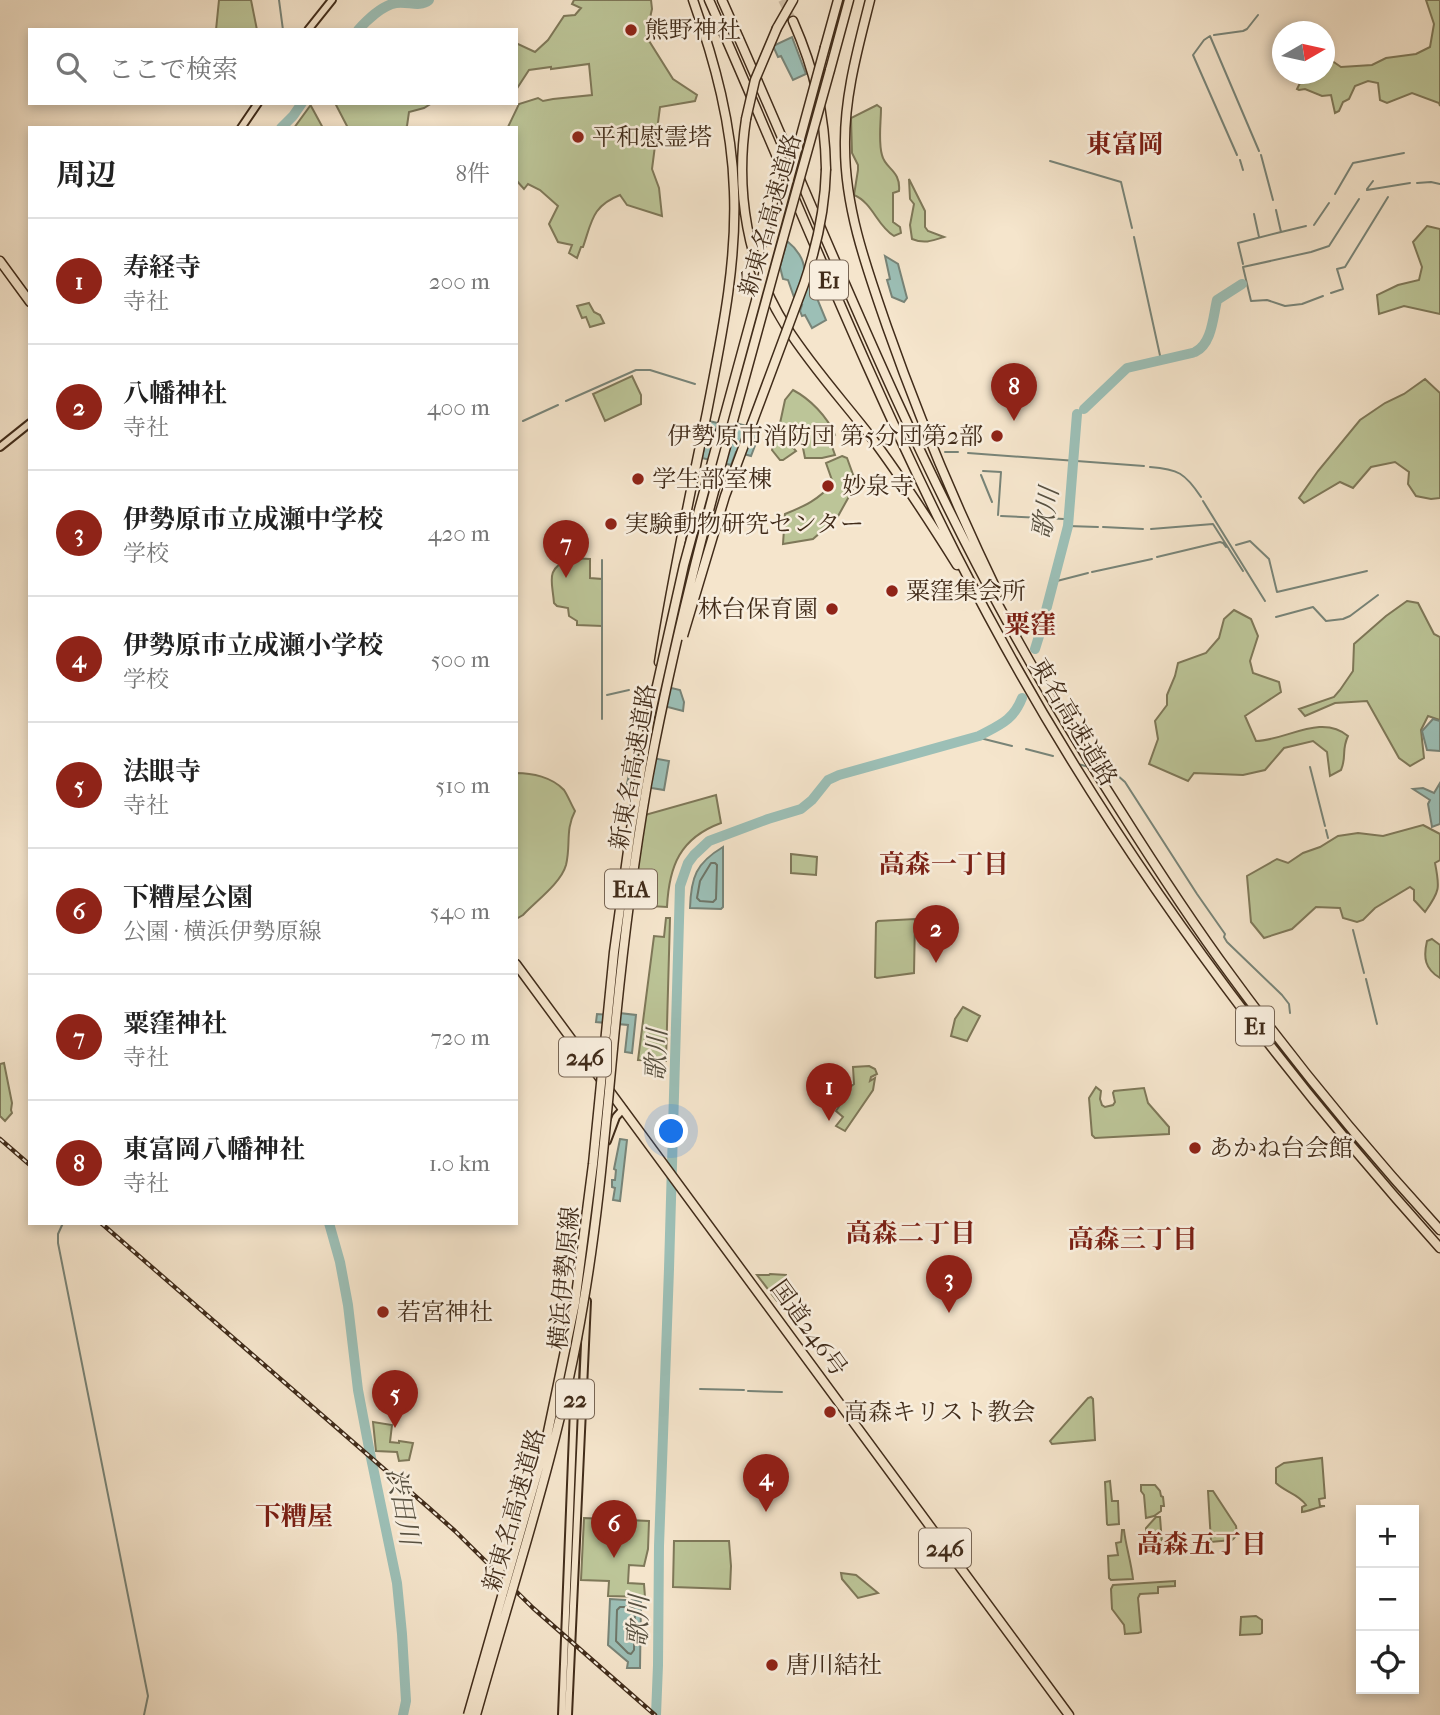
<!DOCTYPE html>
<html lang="ja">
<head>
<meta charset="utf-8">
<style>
  :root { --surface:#fff; --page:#f6f6f6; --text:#222; --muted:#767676; --line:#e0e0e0; --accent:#8f2418 }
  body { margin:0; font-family:"IM FELL French Canon","Noto Serif JP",serif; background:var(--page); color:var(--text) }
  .controls { position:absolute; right:21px; bottom:21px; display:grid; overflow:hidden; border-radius:0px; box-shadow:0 4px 10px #0003 }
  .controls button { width:63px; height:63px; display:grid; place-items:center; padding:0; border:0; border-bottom:2px solid var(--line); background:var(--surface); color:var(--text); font:35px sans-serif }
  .compass { position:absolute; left:1272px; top:21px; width:63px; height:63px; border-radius:50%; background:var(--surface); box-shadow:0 4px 10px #0003; rotate:81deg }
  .you { position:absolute; left:672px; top:1132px; width:24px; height:24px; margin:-18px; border:5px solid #fff; border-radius:50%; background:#1a73e8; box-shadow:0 0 0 10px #1a73e833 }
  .badge { display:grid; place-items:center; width:46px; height:46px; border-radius:50%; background:var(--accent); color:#fff; font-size:23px; font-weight:700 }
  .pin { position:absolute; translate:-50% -58px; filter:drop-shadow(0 2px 4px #0008) }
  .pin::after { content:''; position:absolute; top:37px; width:24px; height:21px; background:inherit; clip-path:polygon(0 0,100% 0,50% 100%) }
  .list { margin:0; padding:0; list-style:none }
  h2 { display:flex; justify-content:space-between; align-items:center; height:91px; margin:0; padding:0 28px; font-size:30px }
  h2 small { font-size:23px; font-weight:400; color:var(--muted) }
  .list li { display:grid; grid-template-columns:46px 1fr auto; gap:21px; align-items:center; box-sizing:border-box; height:126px; padding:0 28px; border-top:2px solid var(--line) }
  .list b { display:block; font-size:26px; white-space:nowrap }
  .list p { margin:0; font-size:23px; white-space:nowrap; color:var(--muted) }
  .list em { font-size:23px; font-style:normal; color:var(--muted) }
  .icon { flex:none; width:38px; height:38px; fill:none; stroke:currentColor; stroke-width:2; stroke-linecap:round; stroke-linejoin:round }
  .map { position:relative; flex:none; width:1440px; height:1715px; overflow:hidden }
  .search { position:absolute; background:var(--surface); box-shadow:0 4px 10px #0003; left:28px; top:28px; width:490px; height:77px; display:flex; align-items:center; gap:18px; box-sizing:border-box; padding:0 24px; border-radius:0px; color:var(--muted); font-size:26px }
  .panel { position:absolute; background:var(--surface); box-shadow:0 4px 10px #0003; left:28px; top:126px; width:490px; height:1099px; border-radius:0px }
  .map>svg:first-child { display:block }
  .green { fill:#bcc598; stroke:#7e7859; stroke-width:2 }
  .water { fill:#9cbfb6; stroke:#788478; stroke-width:2 }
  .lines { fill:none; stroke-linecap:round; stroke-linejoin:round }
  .shore { stroke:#6e7668; stroke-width:2 }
  .stream { stroke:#788478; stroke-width:2 }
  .river { stroke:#9cbfb6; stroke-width:10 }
  .highway-tunnel { stroke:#d1c0a8; stroke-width:8; stroke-dasharray:8 4; stroke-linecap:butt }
  .primary-casing { stroke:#412c1a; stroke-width:10 }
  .highway-casing { stroke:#412c1a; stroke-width:11 }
  .primary { stroke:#f5e5cc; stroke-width:6 }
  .highway { stroke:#f5e5cc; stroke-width:8 }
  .rail-casing { stroke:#412c1a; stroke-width:4.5 }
  .rail { stroke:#f8eede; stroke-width:2; stroke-dasharray:5; stroke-linecap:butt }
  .highway-bridge-casing { stroke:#412c1a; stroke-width:11; stroke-linecap:butt }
  .highway-bridge { stroke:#f5e5cc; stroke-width:8 }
  .poi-dot { fill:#8f2418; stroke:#f8eede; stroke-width:2.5 }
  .labels { text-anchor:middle; stroke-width:5; stroke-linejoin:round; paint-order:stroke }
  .shield { fill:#f8eede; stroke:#786655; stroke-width:2 }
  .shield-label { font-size:23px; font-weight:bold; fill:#412c1a }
  .poi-label { font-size:24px; fill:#412c1a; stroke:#f8eede; text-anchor:start }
  .street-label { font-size:24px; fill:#412c1a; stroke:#f8eede }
  .neighbourhood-label { font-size:26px; font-weight:bold; fill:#7a1f14; stroke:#f8eede }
  .water-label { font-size:26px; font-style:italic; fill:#585141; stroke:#f8eede }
</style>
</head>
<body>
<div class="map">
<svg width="1440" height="1715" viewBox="0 0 1440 1715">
  <rect width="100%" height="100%" fill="#f5e5cc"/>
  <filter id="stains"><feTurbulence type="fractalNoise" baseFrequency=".00286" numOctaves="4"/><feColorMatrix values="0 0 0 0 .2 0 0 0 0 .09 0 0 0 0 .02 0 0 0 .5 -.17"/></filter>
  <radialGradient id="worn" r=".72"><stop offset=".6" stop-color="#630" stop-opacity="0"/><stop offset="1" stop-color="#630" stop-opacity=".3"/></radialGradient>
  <!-- green -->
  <path class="green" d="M 219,0 L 251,0 L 257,30 L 216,30 Z
    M 574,0 L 651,0 L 652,9 L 646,36 L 673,79 L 697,95 L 695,101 L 660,107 L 652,169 L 659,188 L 662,216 L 627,205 L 620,195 C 592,206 592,221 583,247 L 581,247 L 577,258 L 569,253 L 572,245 L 558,242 L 549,224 L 558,206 L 540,190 L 528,184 L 524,189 L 516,180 L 516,128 L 505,128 L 508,127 L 519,104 L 538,98 L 543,101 L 553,99 L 592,95 L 589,64 L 551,69 L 551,67 L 529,70 L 516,90 L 516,43 L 535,52 L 548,40 L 564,16 L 575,15 L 581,8 L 572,4 Z
    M 1426,0 L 1440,0 L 1440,106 L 1439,103 L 1412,93 L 1387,103 L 1380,100 L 1378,83 L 1368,81 L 1355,86 L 1349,99 L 1343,102 L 1339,111 L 1335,113 L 1331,95 L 1322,96 L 1305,89 L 1299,90 L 1297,89 L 1300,83 L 1293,76 L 1294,74 L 1324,74 L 1325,56 L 1341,67 L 1372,65 L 1386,58 L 1416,54 L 1430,47 L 1434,24 Z
    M 335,103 L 432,103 L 424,108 L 409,112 L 407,126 L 404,128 L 348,128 Z
    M 877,105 L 881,108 C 881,123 878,141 882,155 C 885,169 901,170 899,191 L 893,193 L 893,222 L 900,227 L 901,233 L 894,236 C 877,226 873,203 854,195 L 858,170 L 858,165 L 852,153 L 851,118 Z
    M 311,106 L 323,128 L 294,128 L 310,106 Z
    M 909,179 L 925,211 L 925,227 L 928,231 L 944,237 C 932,241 924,244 912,239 L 910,225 L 914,204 L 910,199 Z
    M 1427,226 L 1440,229 L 1440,314 L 1404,306 L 1379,314 L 1377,295 L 1398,285 L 1419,280 L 1422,267 L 1413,242 Z
    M 589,303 L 594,312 L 600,315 L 604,323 L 590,327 L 586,317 L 582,318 L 577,306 Z
    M 632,376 L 641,395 L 641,404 L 605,421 L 593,394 Z
    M 1425,379 L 1440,393 L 1440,498 L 1431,499 L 1416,496 L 1408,484 L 1409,472 L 1395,462 L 1371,467 L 1353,488 L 1340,482 L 1304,503 L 1299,498 L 1318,471 L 1360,420 L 1385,403 L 1404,394 Z
    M 793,390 C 810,399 827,416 835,435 L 830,440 L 821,441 L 830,441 L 835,455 L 822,458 L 805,458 L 802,443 L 798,444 L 781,433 L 779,428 L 785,400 Z
    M 777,431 L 783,439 L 785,438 L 796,451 L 783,460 L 780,460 L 772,450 Z
    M 842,456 L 847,458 L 855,480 L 852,491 L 837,518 L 813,539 L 783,544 L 785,514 C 805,506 818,500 833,483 L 826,463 Z
    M 570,558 L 590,559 L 590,578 L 602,579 L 602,626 L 577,625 L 577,621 L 569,616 L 568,608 L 557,606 L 554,603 C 552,579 545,570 570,558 Z
    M 1407,601 L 1418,603 L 1434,634 L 1440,637 L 1440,720 L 1428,716 L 1421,730 L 1424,758 L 1410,766 L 1399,758 L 1367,701 L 1335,703 L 1305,716 L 1299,709 L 1334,697 L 1340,690 L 1353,671 L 1354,644 L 1386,616 Z
    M 1234,610 L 1251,619 L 1258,636 L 1250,661 L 1253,673 L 1279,682 L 1281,692 L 1245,716 L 1256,741 C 1285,741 1321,713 1348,736 C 1341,751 1347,756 1341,770 L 1330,776 L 1327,752 L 1313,741 L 1284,748 L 1265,770 L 1243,775 L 1194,773 L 1188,781 L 1149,764 L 1158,739 L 1155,721 L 1167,705 L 1167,695 L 1175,676 L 1178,663 L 1206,653 L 1219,638 L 1224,619 Z
    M 516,773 C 532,773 552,777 564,790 C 568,796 571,804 575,811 C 565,830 571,845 566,865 C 561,883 536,901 523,915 L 516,919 Z
    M 716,795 L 721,823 C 680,838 669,866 667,907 L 632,905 L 645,815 Z
    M 1423,825 L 1440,834 L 1440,860 L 1435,863 C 1440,888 1440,891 1425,912 L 1414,900 L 1414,890 L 1410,887 L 1375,908 L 1363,920 L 1357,922 L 1343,918 L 1340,908 L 1316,907 L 1292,929 L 1264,938 L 1251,922 L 1247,876 L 1277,859 L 1288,863 L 1303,853 L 1320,847 L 1338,836 L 1358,833 L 1383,836 Z
    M 791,854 L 817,857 L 816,875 L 791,873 Z
    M 666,918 L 670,918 L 666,1061 L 638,1060 L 654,936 L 664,937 Z
    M 915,919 L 914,973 L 877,978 L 875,977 L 876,923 L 878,921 Z
    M 1432,939 L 1440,945 L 1440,978 C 1425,969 1423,958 1427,941 Z
    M 963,1007 L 980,1016 L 967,1041 L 951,1036 L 955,1019 Z
    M 4,1063 L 12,1103 L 11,1110 L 12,1113 L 5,1121 L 0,1116 L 0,1064 Z
    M 869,1066 L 875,1069 L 877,1074 L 871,1077 L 870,1081 L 875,1078 L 873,1090 L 845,1131 L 836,1126 L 843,1117 L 836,1111 L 843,1100 L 833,1100 L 854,1084 L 853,1067 Z
    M 1096,1087 L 1101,1091 L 1100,1099 L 1102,1105 L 1105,1107 L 1113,1105 L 1115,1102 L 1113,1093 L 1114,1091 L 1144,1088 L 1148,1103 L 1169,1127 L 1169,1134 L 1095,1138 L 1092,1135 L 1089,1098 Z
    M 770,1274 L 786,1275 L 785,1308 L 780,1301 L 777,1301 L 757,1275 L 769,1275 Z
    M 1091,1397 L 1093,1399 L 1095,1440 L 1052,1444 L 1050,1441 L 1088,1398 Z
    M 373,1422 L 392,1425 L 390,1442 L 399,1443 L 399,1441 L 413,1443 L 409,1460 L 399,1461 L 397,1452 L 376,1451 Z
    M 1322,1458 L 1325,1498 L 1319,1499 L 1320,1506 L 1325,1506 C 1317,1507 1310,1511 1302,1512 L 1302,1507 L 1306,1505 C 1299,1494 1285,1492 1276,1483 L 1276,1468 L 1284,1463 Z
    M 1110,1481 L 1112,1501 L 1118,1501 L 1119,1524 L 1108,1525 L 1107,1524 L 1105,1482 Z
    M 1141,1485 L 1155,1485 L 1160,1491 L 1161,1496 L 1163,1497 L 1164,1506 L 1161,1506 L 1161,1511 L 1154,1516 L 1146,1518 L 1144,1495 L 1141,1491 Z
    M 1208,1491 L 1213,1491 L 1236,1526 C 1237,1532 1237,1537 1232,1540 L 1211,1542 Z
    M 1156,1517 L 1160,1517 L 1162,1543 L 1159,1546 L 1150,1545 L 1147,1542 L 1146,1528 Z
    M 584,1518 L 649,1521 L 648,1549 L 644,1566 L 629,1565 L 628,1583 L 644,1584 L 645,1597 L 608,1596 L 609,1581 L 581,1580 Z
    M 1122,1530 L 1124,1530 C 1126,1547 1131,1561 1133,1579 L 1111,1580 L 1109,1578 L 1108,1556 L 1118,1555 L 1116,1543 L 1121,1542 Z
    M 674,1541 L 729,1541 L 731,1566 L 730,1589 L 673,1587 Z
    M 841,1573 L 856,1575 L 878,1593 L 858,1598 L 842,1579 Z
    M 1175,1581 L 1175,1586 L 1158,1587 L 1158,1593 L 1140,1594 L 1138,1598 L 1141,1632 L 1138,1633 L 1125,1634 L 1124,1625 L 1112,1609 L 1111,1589 L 1113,1585 Z
    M 1256,1616 L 1262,1620 L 1262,1633 L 1260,1634 L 1240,1635 L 1241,1617 Z"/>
  <!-- water -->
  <path class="water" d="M 792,37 L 806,74 L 793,80 L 781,56 L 778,57 L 773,46 Z
    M 787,241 C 796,248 805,260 804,271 L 807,274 L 826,320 L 812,328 L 805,315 L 802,316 L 800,311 L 802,305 L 796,303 L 788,280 L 783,279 L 780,267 Z
    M 885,256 L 898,264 L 907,298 L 904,302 L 892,297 L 887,280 L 890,279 Z
    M 709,421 L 726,425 L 728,421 L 761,430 L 751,456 L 736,452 L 731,465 L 702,458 Z
    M 649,686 L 662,689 L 663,686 L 680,690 L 684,702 L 683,711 L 645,701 Z
    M 1433,719 L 1440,721 L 1440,751 L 1427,750 L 1422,731 Z
    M 636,755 L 669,761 L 664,790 L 627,784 L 631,764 L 634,764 Z
    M 1440,783 L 1440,824 L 1432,827 L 1428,804 L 1430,800 L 1413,789 L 1423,788 L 1434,793 Z
    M 723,847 L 723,907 L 721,909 L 690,908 C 691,877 696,863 723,847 Z
    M 611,1012 L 636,1015 L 632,1053 L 625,1052 L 628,1025 L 596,1022 L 597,1014 L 611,1015 Z
    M 620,1139 L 627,1140 L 620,1201 L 613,1200 L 615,1188 L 612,1187 L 612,1180 L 615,1180 L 616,1170 L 614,1169 Z
    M 610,1599 L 641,1601 L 640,1668 L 627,1668 L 628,1662 L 608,1645 Z"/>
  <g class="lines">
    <!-- shore -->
    <path class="shore" d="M 711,863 L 715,863 L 717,865 L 716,899 L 713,902 L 700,901 L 697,898 L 700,881 Z
      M 620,1607 L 632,1607 L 635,1610 L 634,1650 L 631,1654 L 628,1653 L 616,1641 L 617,1610 Z"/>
    <!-- stream -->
    <path class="stream" d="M 279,0 L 283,30
      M 1214,35 L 1243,31 L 1247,29 L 1258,15
      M 1237,155 L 1193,55 L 1204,40 L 1210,36 L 1259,151
      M 1261,155 L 1273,200
      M 1240,160 L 1243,170
      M 1050,161 L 1121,182 L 1132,228
      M 1417,183 L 1431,182 L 1440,184
      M 1367,189 L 1373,181
      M 1367,190 L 1410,183
      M 1335,194 L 1353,163 L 1404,153
      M 1254,214 L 1259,237
      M 1314,225 L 1329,203
      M 1281,232 L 1306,226
      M 1134,237 L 1161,360
      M 1243,264 L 1238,243 L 1281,232 L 1276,210
      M 1331,293 L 1343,289 L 1337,269 L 1345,267 L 1388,197
      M 1323,296 L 1302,304 L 1285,306 L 1267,300 L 1251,301 L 1243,267 L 1311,252 L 1329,246 L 1359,199
      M 566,401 L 636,370 L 650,370 L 695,384
      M 523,421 L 558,405
      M 945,452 L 958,452
      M 968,453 L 1144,466
      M 1150,467 C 1178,469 1185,473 1201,497
      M 983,471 L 1001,472 L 998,515
      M 981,475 L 992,502
      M 1203,501 L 1265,601
      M 1001,516 L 1064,519
      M 1068,526 L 1098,527
      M 1103,527 L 1143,529
      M 1151,529 L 1213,524 L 1243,571
      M 1236,545 L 1250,541 L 1269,559 L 1277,592 L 1367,571
      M 1157,557 L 1220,542 L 1223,543 L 1226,547
      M 1092,572 L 1152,559
      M 1053,582 L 1088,573
      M 1276,617 L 1313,607 L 1326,621 L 1343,619 L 1350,616 L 1378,595
      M 607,695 L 629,690
      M 602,719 L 602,560
      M 979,736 L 980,738 L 1012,746
      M 1026,749 L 1053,756
      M 1078,764 L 1089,767
      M 1310,767 L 1325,826
      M 1098,770 L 1117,775 L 1125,782 L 1197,894 L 1225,934 L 1224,937 L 1227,942 L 1282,995 L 1289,1004 L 1290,1013
      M 1326,830 L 1328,838
      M 1353,930 L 1364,973
      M 1366,979 L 1377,1024
      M 63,1223 L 58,1234 L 58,1243 L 148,1696 L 144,1715
      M 700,1389 L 744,1390
      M 748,1391 L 782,1392"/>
    <!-- river -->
    <path class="river" d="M 358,30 C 367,20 383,5 396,3 C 409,1 419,8 429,0
      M 281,128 L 293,116 L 302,103
      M 1195,352 C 1212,344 1213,317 1217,300 L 1242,284
      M 1084,409 L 1127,368 L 1192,353
      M 1044,618 L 1068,526 L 1077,414
      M 1035,649 L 1040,633
      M 329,1223 L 340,1262 L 348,1305 L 358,1390 L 369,1448 L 397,1583 L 402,1634 L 406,1701 L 403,1715
      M 656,1715 L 658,1665 L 659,1546 L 669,1269 L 680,886 L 688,863 L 694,855 L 709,841 L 768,819 L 801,809 L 812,800 L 828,780 L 839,775 L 979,736 C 999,725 1013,721 1022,698"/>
    <!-- highway-tunnel -->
    <path class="highway-tunnel" d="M 782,0 L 793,21"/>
    <!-- primary casing -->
    <g class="primary-casing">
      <path id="primary" d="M 308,30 L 332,0
        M 241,128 L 258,103
        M 0,447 L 30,423
        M 607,1141 L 616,1117 L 623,1109
        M 579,1308 L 583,1273
        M 562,1715 L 576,1357
        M 568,1715 L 587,1301"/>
    </g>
    <!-- highway casing -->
    <g class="highway-casing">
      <path id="highway" d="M 709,0 C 791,185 865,374 956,554 C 1083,806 1252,1039 1440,1248
        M 722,0 C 815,208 897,422 1007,621 C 1042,685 1079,746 1118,807 C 1154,864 1190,920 1230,974 C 1295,1063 1366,1149 1440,1230
        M 870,0 C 858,48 844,97 845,147 C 845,209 867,269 887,327 C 919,418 956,506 998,593
        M 793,21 C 815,71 825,115 826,169
        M 777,28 L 793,0
        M 825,47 L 838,0
        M 830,70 L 849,0
        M 746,119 C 735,191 747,266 787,328 C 812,367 843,401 871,437 C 902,478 930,522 957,565
        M 0,261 L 30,302
        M 659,662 C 672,578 690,495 707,412 C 721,339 737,265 734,191 C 732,125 715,62 693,0
        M 516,964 L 1069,1715"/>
    </g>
    <!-- primary -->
    <use href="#primary" class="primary"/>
    <!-- highway -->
    <use href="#highway" class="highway"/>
    <!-- rail casing -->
    <g class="rail-casing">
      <path id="rail" d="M 0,1139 L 30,1165
        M 101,1223 L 429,1508 L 455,1531 L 533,1608 L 655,1715"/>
    </g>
    <!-- rail -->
    <use href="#rail" class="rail"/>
    <!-- highway-bridge casing -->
    <g class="highway-bridge-casing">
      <path id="highway-bridge" d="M 746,119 L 755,80 L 777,28
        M 683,636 L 725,496 L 804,284 C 817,246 825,209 826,169
        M 468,1715 L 545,1446 L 575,1303 L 593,1164 L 614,952 L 631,829 L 650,717 L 684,565 L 825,47
        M 476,1715 C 514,1579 560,1445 583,1305 C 599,1213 606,1120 615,1028 C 623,946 633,865 647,784 C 672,648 707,514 744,381 C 772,277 801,174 830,70"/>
    </g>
    <!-- highway-bridge -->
    <use href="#highway-bridge" class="highway-bridge"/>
  </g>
  <!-- markers -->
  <g class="poi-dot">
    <circle cx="631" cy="30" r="7"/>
    <circle cx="578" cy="137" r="7"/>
    <circle cx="997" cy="436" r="7"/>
    <circle cx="638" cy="479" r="7"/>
    <circle cx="828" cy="486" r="7"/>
    <circle cx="611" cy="524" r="7"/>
    <circle cx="892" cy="591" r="7"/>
    <circle cx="832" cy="609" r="7"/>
    <circle cx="1195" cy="1148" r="7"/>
    <circle cx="383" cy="1312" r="7"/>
    <circle cx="830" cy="1412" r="7"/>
    <circle cx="772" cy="1665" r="7"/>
  </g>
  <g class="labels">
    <!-- shield labels -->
    <g class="shield">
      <rect x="810" y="260.5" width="38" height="39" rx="5"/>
      <rect x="605" y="869.5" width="52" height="39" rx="5"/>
      <rect x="1236" y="1006.5" width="38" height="39" rx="5"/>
      <rect x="559" y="1037.5" width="52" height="39" rx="5"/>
      <rect x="556" y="1379.5" width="38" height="39" rx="5"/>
      <rect x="919" y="1528.5" width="52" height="39" rx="5"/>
    </g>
    <g class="shield-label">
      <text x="829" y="288">E1</text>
      <text x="631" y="897">E1A</text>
      <text x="1255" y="1034">E1</text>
      <text x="585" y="1065">246</text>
      <text x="575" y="1407">22</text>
      <text x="945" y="1556">246</text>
    </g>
    <!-- poi labels -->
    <g class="poi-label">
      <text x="645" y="38">熊野神社</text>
      <text x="592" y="145">平和慰霊塔</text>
      <text x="983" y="444" text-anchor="end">伊勢原市消防団 第5分団第2部</text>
      <text x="652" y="487">学生部室棟</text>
      <text x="842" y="494">妙泉寺</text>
      <text x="625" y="532">実験動物研究センター</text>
      <text x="906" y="599">粟窪集会所</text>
      <text x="818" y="617" text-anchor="end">林台保育園</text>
      <text x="1209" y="1156">あかね台会館</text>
      <text x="397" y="1320">若宮神社</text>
      <text x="844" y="1420">高森キリスト教会</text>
      <text x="786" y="1673">唐川結社</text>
    </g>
    <!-- street labels -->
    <g class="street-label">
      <text transform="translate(770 215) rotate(-74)" y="8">新東名高速道路</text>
      <text transform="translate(1074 722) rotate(59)" y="8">東名高速道路</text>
      <text transform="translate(633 767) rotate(-80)" y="8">新東名高速道路</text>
      <text transform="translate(564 1278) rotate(-85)" y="8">横浜伊勢原線</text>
      <text transform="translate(809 1328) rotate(54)" y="8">国道246号</text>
      <text transform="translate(514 1510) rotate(-74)" y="8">新東名高速道路</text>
    </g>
    <!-- neighbourhood labels -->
    <g class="neighbourhood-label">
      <text x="1125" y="153">東富岡</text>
      <text x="1030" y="633">粟窪</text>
      <text x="944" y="873">高森一丁目</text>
      <text x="911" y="1242">高森二丁目</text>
      <text x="1133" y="1248">高森三丁目</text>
      <text x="294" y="1525">下糟屋</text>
      <text x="1202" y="1553">高森五丁目</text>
    </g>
    <!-- water labels -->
    <g class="water-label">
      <text transform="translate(1045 513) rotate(-81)" y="9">歌川</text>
      <text transform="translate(656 1055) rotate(-88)" y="9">歌川</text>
      <text transform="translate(403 1506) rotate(79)" y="9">渋田川</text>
      <text transform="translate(638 1621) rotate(-88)" y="9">歌川</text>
    </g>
  </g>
  <rect width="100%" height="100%" filter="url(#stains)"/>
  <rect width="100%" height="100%" fill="url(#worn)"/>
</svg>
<div class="controls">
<button>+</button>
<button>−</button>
<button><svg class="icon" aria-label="locate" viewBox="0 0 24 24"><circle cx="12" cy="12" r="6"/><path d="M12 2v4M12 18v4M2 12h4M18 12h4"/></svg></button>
</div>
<svg class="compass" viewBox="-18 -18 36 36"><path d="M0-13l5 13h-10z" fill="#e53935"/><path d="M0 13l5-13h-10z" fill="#767676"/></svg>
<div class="you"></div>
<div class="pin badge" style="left:829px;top:1121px">1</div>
<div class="pin badge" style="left:936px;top:963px">2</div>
<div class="pin badge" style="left:949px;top:1313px">3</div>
<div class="pin badge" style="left:766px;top:1512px">4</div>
<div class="pin badge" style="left:395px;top:1428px">5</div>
<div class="pin badge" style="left:614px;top:1558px">6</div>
<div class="pin badge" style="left:566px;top:578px">7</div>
<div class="pin badge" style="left:1014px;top:421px">8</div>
<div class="search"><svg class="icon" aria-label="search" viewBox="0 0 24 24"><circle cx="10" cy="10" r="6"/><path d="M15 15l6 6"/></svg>ここで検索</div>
<section class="panel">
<h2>周辺<small>8件</small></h2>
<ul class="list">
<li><span class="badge">1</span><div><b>寿経寺</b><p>寺社</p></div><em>200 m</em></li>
<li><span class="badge">2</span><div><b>八幡神社</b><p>寺社</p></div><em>400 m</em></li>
<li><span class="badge">3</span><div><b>伊勢原市立成瀬中学校</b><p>学校</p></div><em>420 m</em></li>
<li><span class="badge">4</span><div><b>伊勢原市立成瀬小学校</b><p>学校</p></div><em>500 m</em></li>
<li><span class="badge">5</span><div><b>法眼寺</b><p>寺社</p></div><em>510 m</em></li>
<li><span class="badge">6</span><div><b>下糟屋公園</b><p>公園 · 横浜伊勢原線</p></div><em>540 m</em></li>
<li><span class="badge">7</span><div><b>粟窪神社</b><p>寺社</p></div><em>720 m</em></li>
<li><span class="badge">8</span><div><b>東富岡八幡神社</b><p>寺社</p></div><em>1.0 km</em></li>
</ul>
</section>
</div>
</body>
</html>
